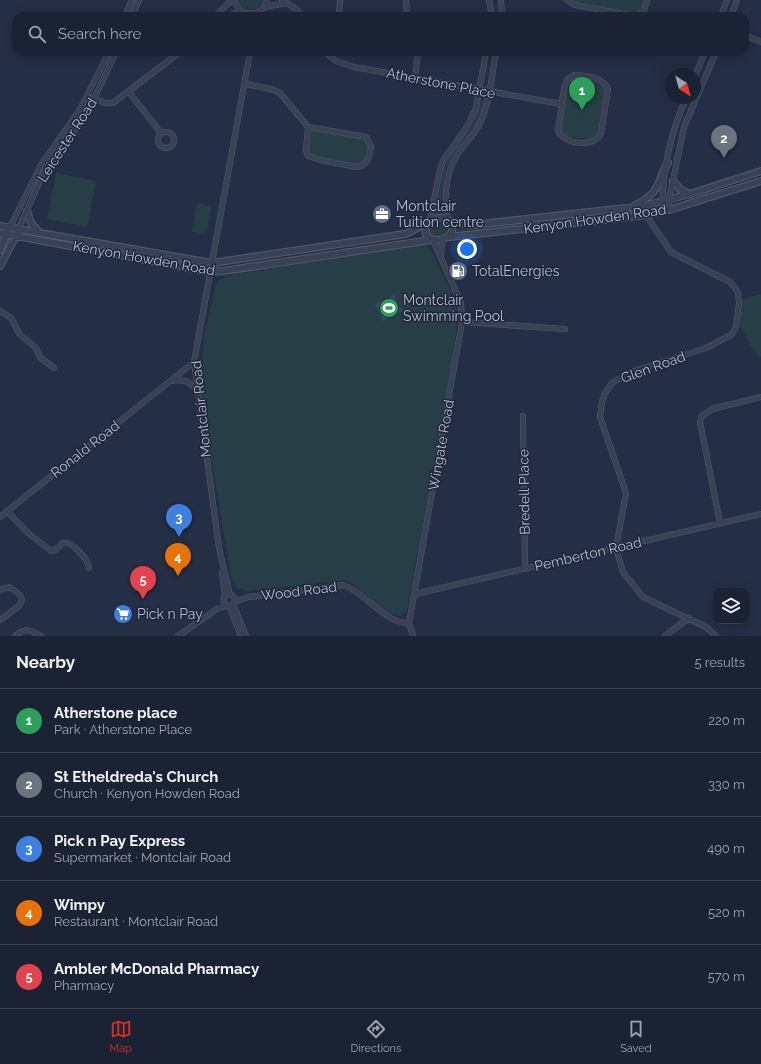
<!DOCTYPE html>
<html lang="en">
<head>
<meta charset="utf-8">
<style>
  :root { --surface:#1b2234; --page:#282f40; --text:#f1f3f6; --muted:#a0a4ac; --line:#393f4f; --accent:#d93025 }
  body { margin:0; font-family:Raleway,sans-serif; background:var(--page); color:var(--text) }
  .controls { position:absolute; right:12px; bottom:12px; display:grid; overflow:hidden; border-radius:8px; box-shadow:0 4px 16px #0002 }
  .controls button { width:36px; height:36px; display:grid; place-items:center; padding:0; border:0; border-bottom:1px solid var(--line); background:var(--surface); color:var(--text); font:20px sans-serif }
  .compass { position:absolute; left:665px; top:68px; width:36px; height:36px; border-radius:50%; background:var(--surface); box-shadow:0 4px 16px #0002; rotate:143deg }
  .you { position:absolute; left:467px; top:249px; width:14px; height:14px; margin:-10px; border:3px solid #fff; border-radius:50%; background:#1a73e8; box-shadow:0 0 0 6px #1a73e833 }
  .badge { display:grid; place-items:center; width:26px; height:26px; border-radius:50%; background:var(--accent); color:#fff; font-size:13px; font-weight:700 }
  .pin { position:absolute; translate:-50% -33px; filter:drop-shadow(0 1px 2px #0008) }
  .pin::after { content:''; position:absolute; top:21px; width:14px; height:12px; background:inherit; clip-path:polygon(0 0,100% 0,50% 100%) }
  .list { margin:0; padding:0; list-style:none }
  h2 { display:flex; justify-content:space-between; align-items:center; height:52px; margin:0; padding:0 16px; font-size:17px }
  h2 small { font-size:13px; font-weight:400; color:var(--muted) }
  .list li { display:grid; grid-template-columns:26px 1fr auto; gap:12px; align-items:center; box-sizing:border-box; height:64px; padding:0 16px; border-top:1px solid var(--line) }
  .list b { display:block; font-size:15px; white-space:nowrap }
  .list p { margin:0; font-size:13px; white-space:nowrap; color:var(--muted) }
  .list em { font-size:13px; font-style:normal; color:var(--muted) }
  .icon { flex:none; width:22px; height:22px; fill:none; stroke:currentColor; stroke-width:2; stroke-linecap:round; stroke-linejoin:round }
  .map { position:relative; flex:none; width:761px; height:636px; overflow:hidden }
  .search { position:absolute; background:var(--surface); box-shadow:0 4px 16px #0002; left:12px; right:12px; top:12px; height:44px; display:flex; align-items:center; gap:10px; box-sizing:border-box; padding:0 14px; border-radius:12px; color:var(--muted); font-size:15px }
  .sheet { height:372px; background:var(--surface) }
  nav { display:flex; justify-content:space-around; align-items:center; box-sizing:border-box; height:56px; border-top:1px solid var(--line); background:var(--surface); font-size:11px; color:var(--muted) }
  nav a { display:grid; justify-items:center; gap:2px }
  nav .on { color:var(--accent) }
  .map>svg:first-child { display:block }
  .green { fill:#273e46 }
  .water { fill:#37476d }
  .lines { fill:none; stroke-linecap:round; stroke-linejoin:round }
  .minor-casing { stroke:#555c6e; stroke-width:6 }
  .tertiary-casing { stroke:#555c6e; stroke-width:8 }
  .minor { stroke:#394154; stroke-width:5 }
  .tertiary { stroke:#394154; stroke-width:6 }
  .labels { text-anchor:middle; stroke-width:3; stroke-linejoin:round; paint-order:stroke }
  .street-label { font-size:14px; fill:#b7bdce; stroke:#1e2639 }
  .poi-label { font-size:14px; fill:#b7bdce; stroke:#1e2639; text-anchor:start }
</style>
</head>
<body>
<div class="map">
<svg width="761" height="636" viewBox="0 0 761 636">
  <rect width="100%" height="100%" fill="#242e45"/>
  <!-- green -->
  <path class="green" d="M 237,0 L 264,0 C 258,13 242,13 237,0 Z
    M 569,0 L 645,0 L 643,8 L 635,13 Z
    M 577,77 L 600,81 L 606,89 L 598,135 L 591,140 L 566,136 L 559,128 L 568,82 L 573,78 Z
    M 483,100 C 486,121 465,137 455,153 C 444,171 439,193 443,213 L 435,213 L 444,167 L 452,152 L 472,126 L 481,101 Z
    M 313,130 L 364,139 L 369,146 L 364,163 L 362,165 L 314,157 C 306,152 306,137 313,130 Z
    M 56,173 L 96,181 L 87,227 L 47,219 Z
    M 197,203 L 211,206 L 206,234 L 192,232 Z
    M 635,210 L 637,211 L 637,213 L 457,232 L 458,226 L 473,228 Z
    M 437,222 L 446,224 L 447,230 C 443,237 434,238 428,232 L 428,228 L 431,224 Z
    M 420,245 L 425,245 L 431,250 L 456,303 L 457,317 L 455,345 L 407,611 L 402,616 C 389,619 360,586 345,580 L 248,591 L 239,589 L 232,582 L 203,408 L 200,378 L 204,337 L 216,283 L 225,277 L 235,274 Z
    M 761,294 L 761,357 L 758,357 L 740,327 L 742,299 Z"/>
  <!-- water -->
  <path class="water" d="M 394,295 L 402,311 L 383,321 L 375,304 Z"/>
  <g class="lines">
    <!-- minor casing -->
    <g class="minor-casing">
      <path id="minor" d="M 233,0 L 240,11 C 252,17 264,13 267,0
        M 282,0 L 296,9 L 302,16
        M 406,0 L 407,16
        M 489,0 L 492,16
        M 501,0 L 502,16
        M 567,0 L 575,5 L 635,16 L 644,11 L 647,0
        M 264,7 L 287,3
        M 125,16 L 132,0
        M 132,16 L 139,0
        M 215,16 L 232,0
        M 229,16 L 240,11
        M 339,16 L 340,0
        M 721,16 L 727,0
        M 731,16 L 737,0
        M 745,35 L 761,42
        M 325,52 L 336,61 L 354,67 L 561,104
        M 574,75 C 586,76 603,76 608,89 L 601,133 C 595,149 564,144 558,131 L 564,88 L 567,80 Z
        M 695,76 L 705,52
        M 415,78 L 418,52
        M 245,84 L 271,89 L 280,93 L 308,127 L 306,150 L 308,156 L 320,160 L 357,167 C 368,166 370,155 371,146 L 366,137 L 308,127
        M 129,92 L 161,133
        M 92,98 L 105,103 L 113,103 L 180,52
        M158 140a8 8 0 1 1 16 0a8 8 0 1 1-16 0Z
        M 644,202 L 646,215 L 671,252 L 730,282 L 738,292 L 739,303 L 736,327 L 731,335 L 706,348 L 631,372 L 612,383 L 605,393 L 602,402 L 600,417 L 626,493 L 616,548 L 623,572 L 643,597 L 706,627 L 716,636
        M 669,210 L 669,200 L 684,127 L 716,52
        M 663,212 C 661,174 671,133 686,98
        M 430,219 L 440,170 L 443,161 L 467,127 L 476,108 L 486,52
        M 448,219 C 443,195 446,169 461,149 C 468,140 477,132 481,121 C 490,100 492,74 496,52
        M 10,227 L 41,165 L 79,111 L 109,52
        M 19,228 L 43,174 L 81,121 L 94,99 L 116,52
        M 441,256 L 442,239
        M 0,311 L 11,318 L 20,335 L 35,347 L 41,358 L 54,368
        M 462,322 L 565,329
        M 172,381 C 183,379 189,381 196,389
        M 523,416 L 525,569
        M 7,511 L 28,533 L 51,551 L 55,550 L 63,543 C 71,540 89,560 89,568
        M 0,517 L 194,362
        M 720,523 L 700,422 L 701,417 L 712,409 L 761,397
        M 222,572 L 225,597
        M 0,590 L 10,587 L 20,595 L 22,600 L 19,606 L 0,620
        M 415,594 L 761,514
        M223.5 600a5.5 5.5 0 1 1 11 0a5.5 5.5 0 1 1-11 0Z
        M 230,595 L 219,548 L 194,362 L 250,52
        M 234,602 L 249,597 L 343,585 C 365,592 387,625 409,623
        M 233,604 L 246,636
        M 229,606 L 241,636
        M 15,636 C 26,627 30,630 41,636
        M 178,636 L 217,609 L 226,606
        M 413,636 L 409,623 L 462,322 L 461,303 L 433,240
        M 665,636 L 689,618"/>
    </g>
    <!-- tertiary casing -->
    <g class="tertiary-casing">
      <path id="tertiary" d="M 673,181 L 681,190 L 690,194
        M 634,206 C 641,202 650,198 655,190 C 661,182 661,172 668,163
        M 27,211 L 31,223 L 39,232
        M 450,222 L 473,225 L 644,206 L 690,194 L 761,171
        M 0,226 L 212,263 L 405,234 C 420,229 431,213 448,219 C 460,232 445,241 433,240 L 426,235 L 425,225
        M 0,233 L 210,272 L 223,271 L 431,240
        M 449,237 L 646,215 L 669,210 L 761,181
        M 0,250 L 8,231
        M 0,266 L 18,232"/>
    </g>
    <!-- minor -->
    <use href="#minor" class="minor"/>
    <!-- tertiary -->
    <use href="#tertiary" class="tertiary"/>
  </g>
  <!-- icons -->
  <defs>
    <g id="office-disc" transform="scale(1)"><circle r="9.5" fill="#5c6f8a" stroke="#1e2639"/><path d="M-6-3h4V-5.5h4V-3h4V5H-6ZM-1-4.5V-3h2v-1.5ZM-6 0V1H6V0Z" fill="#fff"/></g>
    <g id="fuel-disc" transform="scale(1)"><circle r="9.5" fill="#5c6f8a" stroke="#1e2639"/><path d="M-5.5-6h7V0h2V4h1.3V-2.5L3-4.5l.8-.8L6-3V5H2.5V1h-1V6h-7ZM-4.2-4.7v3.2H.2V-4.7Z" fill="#fff"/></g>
    <g id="stadium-disc" transform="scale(1)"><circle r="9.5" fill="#2e9e5b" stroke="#1e2639"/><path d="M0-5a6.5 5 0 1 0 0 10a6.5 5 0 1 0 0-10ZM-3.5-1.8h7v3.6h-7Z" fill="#fff"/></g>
    <g id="supermarket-disc" transform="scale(1)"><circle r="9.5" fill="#3f7fe0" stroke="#1e2639"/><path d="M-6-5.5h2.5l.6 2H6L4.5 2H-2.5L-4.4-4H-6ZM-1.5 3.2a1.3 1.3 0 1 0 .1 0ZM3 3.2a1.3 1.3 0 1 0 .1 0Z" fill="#fff"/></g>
  </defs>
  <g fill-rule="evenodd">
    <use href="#office-disc" x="382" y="214"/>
    <use href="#fuel-disc" x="458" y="271"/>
    <use href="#stadium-disc" x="389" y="308"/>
    <use href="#supermarket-disc" x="123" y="614"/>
  </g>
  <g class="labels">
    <!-- street labels -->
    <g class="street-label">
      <text transform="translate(441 83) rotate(11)" y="5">Atherstone Place</text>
      <text transform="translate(67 140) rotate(-57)" y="5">Leicester Road</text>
      <text transform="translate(595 219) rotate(-8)" y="5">Kenyon Howden Road</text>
      <text transform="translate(144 258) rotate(10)" y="5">Kenyon Howden Road</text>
      <text transform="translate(653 367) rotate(-20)" y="5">Glen Road</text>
      <text transform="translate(201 409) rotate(-96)" y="5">Montclair Road</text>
      <text transform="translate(441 445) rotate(-80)" y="5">Wingate Road</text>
      <text transform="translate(85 449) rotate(-38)" y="5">Ronald Road</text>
      <text transform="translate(524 492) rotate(-91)" y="5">Bredell Place</text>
      <text transform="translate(588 554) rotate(-13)" y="5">Pemberton Road</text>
      <text transform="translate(299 591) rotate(-7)" y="5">Wood Road</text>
    </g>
    <!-- poi labels -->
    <g class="poi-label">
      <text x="396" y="211">Montclair<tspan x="396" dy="16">Tuition centre</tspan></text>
      <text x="472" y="276">TotalEnergies</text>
      <text x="403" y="305">Montclair<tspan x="403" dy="16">Swimming Pool</tspan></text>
      <text x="137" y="619">Pick n Pay</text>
    </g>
  </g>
</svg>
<div class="controls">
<button><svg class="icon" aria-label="layers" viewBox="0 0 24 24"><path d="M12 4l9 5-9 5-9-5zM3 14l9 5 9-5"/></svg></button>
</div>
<svg class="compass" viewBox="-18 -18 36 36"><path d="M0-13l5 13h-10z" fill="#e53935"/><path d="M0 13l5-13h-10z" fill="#a0a4ac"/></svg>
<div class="you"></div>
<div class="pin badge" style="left:582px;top:110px;background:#2e9e5b">1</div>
<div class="pin badge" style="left:724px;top:158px;background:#6b7280">2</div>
<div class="pin badge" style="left:179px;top:537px;background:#3f7fe0">3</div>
<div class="pin badge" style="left:178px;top:576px;background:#e8710a">4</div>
<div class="pin badge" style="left:143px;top:599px;background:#e0444e">5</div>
<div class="search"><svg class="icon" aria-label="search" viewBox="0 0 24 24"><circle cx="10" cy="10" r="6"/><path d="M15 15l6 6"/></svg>Search here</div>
</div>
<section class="sheet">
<h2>Nearby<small>5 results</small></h2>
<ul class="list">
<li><span class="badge" style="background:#2e9e5b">1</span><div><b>Atherstone place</b><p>Park · Atherstone Place</p></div><em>220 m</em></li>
<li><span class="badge" style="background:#6b7280">2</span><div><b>St Etheldreda's Church</b><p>Church · Kenyon Howden Road</p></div><em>330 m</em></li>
<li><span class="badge" style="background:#3f7fe0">3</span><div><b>Pick n Pay Express</b><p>Supermarket · Montclair Road</p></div><em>490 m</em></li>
<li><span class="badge" style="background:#e8710a">4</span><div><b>Wimpy</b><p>Restaurant · Montclair Road</p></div><em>520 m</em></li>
<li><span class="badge" style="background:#e0444e">5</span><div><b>Ambler McDonald Pharmacy</b><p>Pharmacy</p></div><em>570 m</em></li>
</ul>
</section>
<nav>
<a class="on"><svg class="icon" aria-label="map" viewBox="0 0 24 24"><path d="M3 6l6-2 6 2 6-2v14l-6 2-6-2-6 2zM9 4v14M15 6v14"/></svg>Map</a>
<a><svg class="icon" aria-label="directions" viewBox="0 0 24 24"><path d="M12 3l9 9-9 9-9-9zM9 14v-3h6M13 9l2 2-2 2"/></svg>Directions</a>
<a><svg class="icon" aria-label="saved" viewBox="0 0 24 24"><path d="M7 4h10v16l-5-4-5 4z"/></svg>Saved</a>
</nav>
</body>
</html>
